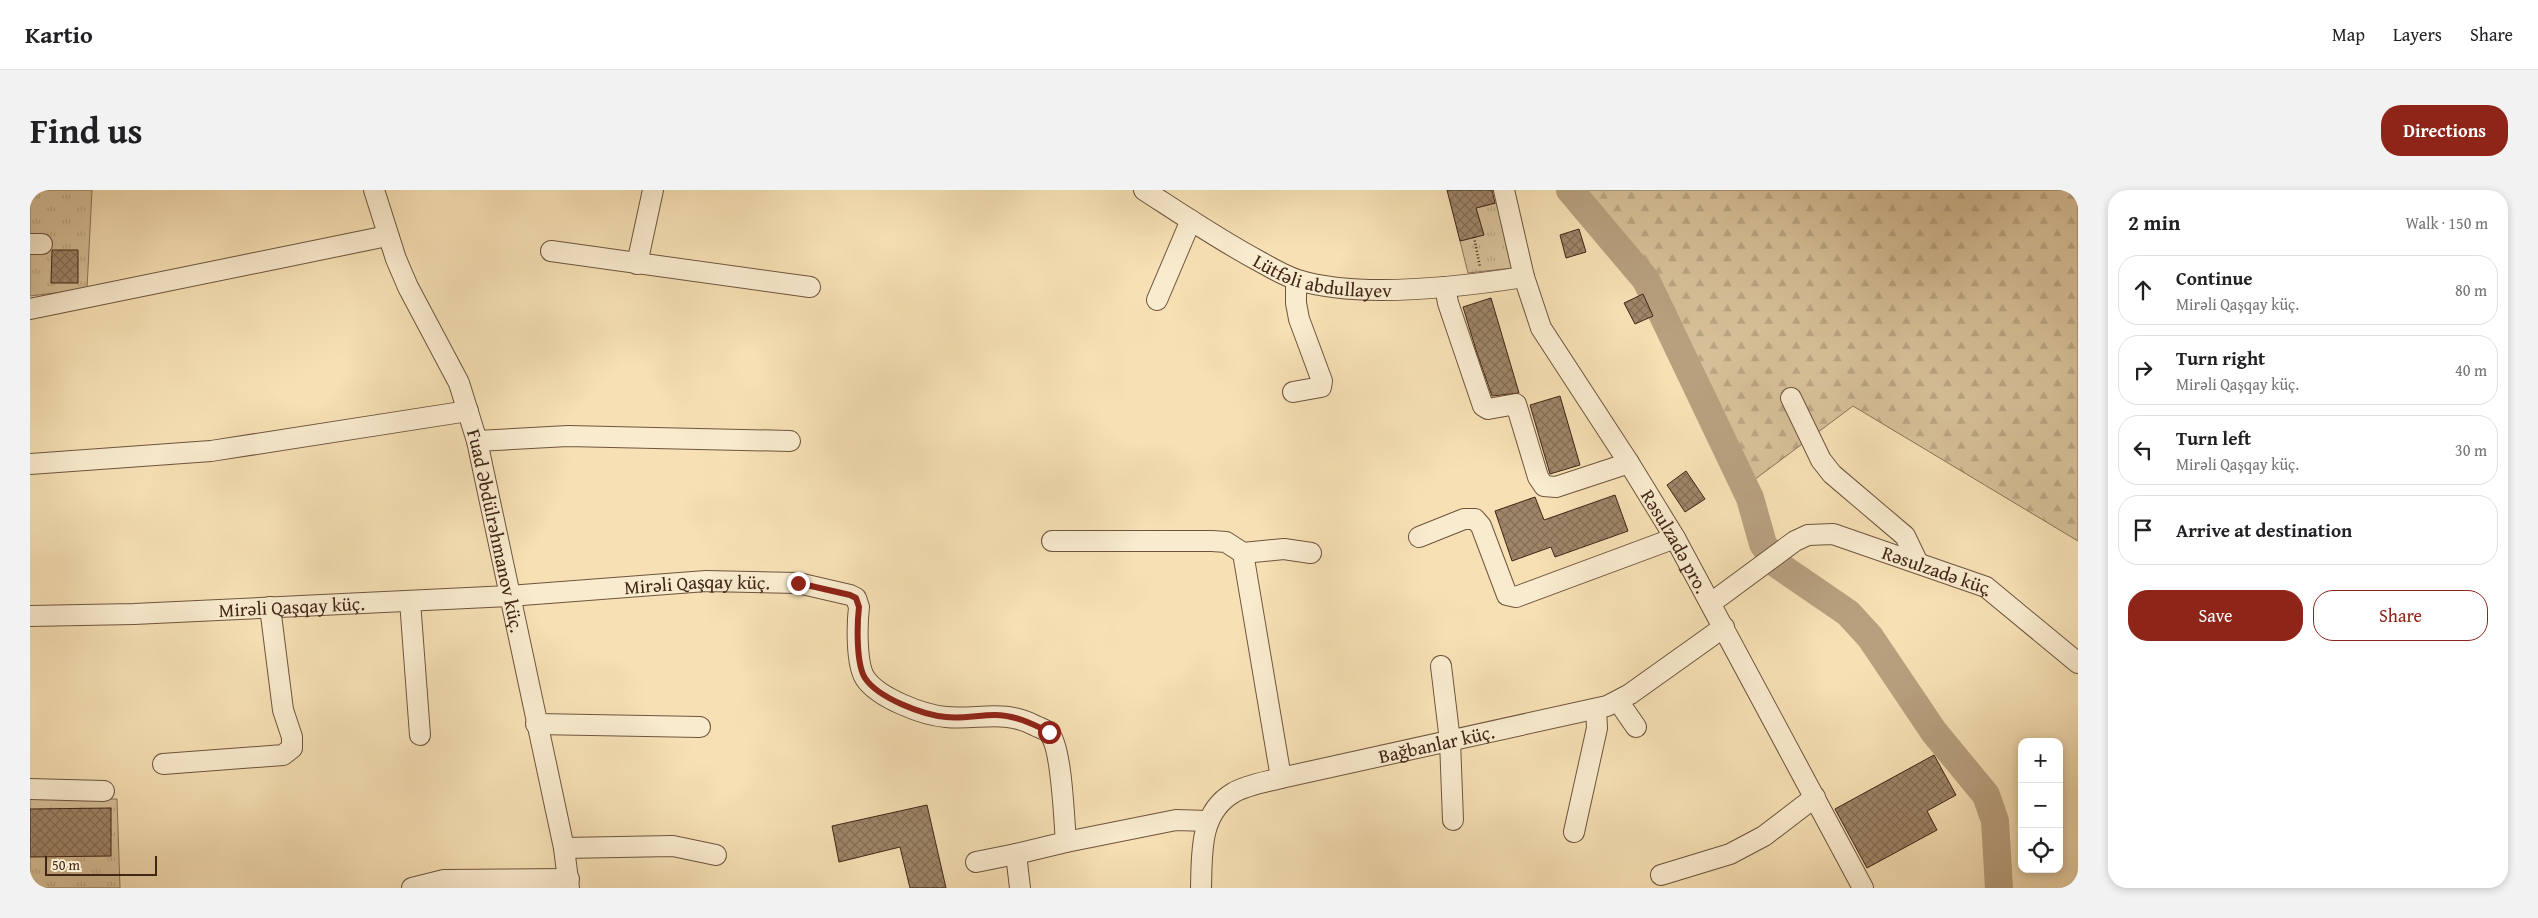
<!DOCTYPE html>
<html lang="en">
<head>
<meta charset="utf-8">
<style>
  :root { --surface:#fff; --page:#f2f2f2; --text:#202124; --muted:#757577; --line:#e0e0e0; --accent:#8f2418 }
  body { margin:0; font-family:"Gentium Book Plus",serif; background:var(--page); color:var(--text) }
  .controls { position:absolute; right:15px; bottom:15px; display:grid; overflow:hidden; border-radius:10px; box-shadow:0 2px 8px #0003 }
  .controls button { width:45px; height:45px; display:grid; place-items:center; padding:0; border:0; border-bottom:1px solid var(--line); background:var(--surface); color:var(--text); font:25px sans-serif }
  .scale { position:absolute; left:15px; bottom:12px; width:112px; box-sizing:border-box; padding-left:5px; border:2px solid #412517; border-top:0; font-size:14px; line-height:18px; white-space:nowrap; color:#412517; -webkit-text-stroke:4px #f9ebce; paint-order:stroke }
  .stop { position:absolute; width:15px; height:15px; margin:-11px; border:4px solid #8f2418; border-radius:50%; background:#fff }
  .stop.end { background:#8f2418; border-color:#fff; box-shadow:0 1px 5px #0008 }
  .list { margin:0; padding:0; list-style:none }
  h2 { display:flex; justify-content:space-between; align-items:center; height:65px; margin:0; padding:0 20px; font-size:21px }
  h2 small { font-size:16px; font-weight:400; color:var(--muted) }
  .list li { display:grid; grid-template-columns:32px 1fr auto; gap:15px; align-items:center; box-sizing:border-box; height:70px; margin:0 10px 10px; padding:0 10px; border:1px solid var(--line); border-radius:20px }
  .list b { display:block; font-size:19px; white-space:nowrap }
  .list p { margin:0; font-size:16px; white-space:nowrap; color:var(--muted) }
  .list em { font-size:16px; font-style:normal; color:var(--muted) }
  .actions { display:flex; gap:10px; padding:15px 20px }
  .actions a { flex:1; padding:11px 0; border:1px solid var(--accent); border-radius:20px; text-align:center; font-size:18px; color:var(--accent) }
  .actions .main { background:var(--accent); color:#fff }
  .icon { flex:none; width:28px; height:28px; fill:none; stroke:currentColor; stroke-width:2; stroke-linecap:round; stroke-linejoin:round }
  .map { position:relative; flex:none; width:2048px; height:698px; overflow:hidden; border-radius:20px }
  header { display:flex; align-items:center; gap:30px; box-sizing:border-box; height:70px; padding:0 25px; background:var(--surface); border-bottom:1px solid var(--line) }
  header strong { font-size:24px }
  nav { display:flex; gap:28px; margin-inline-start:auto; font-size:18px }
  .intro { display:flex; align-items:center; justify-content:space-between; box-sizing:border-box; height:120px; padding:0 30px }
  h1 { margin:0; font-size:35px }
  .button { padding:12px 22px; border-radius:20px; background:var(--accent); color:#fff; font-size:18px; font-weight:700 }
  main { display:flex; gap:30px; padding:0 30px }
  aside { flex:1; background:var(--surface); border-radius:20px; box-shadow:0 2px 8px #0003 }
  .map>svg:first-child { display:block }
  .grass { fill:url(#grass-tufts); stroke:#8c7258 }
  .forest { fill:url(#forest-firs); stroke:#8c7258 }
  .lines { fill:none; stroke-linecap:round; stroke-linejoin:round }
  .river { stroke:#b8a07f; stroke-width:28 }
  .building { fill:url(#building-cross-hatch); stroke:#412517 }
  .minor-casing { stroke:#6e543e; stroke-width:22 }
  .path { stroke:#412517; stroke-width:2.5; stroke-dasharray:1 2.5; stroke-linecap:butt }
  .minor { stroke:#f9ebce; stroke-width:20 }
  .route { stroke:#8f2418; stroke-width:6 }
  .labels { text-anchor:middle; stroke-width:4; stroke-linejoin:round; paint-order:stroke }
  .street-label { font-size:19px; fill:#412517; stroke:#f9ebce }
</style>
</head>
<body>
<header>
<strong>Kartio</strong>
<nav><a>Map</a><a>Layers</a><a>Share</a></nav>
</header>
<div class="intro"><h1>Find us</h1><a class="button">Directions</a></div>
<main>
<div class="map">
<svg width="2048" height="698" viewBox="0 0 2048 698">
  <defs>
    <pattern id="grass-tufts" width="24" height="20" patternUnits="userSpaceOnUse" patternTransform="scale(1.25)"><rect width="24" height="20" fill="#d7c099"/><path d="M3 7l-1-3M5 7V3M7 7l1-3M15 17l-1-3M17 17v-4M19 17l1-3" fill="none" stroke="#baa583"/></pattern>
    <pattern id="forest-firs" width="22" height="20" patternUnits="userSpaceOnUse" patternTransform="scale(1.25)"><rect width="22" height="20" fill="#d7c099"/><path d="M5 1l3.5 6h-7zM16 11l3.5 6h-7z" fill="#baa583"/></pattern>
    <pattern id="building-cross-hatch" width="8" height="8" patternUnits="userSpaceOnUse" patternTransform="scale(1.25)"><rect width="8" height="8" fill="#9f8669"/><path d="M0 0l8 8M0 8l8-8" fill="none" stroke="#836d55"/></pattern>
  </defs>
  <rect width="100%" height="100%" fill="#f6e0b4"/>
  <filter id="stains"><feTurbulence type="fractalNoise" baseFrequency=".004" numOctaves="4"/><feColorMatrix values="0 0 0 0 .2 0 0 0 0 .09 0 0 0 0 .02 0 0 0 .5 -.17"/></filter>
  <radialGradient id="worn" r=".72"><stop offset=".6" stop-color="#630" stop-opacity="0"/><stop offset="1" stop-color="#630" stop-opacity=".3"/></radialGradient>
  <!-- grass -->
  <path class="grass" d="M 0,0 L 62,0 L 57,99 L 0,106 Z
    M 1467,13 L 1482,78 L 1438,83 L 1430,51 L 1453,45 L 1446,18 Z
    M 0,608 L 87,609 L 90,698 L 0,698 Z"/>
  <!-- forest -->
  <path class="forest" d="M 1556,0 L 2048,0 L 2048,351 L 1823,216 L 1724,290 L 1628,86 Z"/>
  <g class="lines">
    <!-- river -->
    <path class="river" d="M 1540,0 L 1616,90 L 1720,308 L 1733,354 L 1748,375 L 1818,423 L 1840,447 L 1904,542 L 1956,605 L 1965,631 L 1969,698"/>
  </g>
  <!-- building -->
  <path class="building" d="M 1417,0 L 1462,0 L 1465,13 L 1446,18 L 1454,45 L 1430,51 Z
    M 1549,39 L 1556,62 L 1536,68 L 1530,45 Z
    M 22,60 L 48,60 L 48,93 L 21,93 Z
    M 1613,104 L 1623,126 L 1605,134 L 1594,113 Z
    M 1461,108 L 1489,203 L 1462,206 L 1446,160 L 1433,117 Z
    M 1530,206 L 1550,275 L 1520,284 L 1500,215 Z
    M 1656,281 L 1675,309 L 1655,322 L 1637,295 Z
    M 1585,305 L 1598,341 L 1525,367 L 1521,357 L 1482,371 L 1465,321 L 1505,307 L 1514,330 Z
    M 1904,565 L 1926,605 L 1897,621 L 1907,640 L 1837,678 L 1805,619 Z
    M 897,615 L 916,698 L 880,698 L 870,657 L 809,672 L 802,636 Z
    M 81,618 L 81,666 L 0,667 L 0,619 Z"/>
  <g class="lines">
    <!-- minor casing -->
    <g class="minor-casing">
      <g id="minor">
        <path id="s1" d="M 344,0 L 366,69 L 378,97 L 429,193 L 447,251 L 534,658 L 539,698"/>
        <path id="s2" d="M 1114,0 C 1151,24 1188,49 1227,70 C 1240,77 1254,86 1268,90 C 1330,109 1430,97 1494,87"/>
        <path id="s3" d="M 1474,0 L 1494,87 L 1511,138 L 1599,273 L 1645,348 L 1833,698"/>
        <path d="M 0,54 L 12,54"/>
        <path d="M 521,61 L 780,97"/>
        <path d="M 607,74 L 623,0"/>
        <path d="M 1415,97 L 1418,113 L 1453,216 L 1458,219 L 1486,214 L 1508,287 L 1514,296 L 1526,297 L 1599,273"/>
        <path d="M 1127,110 L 1161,30"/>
        <path d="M 0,119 L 357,46"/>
        <path d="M 1263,202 L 1291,197 L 1292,191 L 1269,129 L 1266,113 L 1266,90"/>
        <path d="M 1761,208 L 1791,270 L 1802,284 L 1875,346 L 1888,373"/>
        <path d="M 447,251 L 538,246 L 760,251"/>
        <path d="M 0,274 L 181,261 L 438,221"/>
        <path d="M 1389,347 L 1434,329 L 1445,329 L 1451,336 L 1477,405 L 1486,407 L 1645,348"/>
        <path d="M 1022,351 L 1182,351 L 1196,352 L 1213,363 L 1254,359 L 1281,363"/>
        <path d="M 1213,363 L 1251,588"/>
        <path d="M 380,411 L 390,545"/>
        <path id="s4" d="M 1681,413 L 1765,351 L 1778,345 L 1803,344 L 1956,397 L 2048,473"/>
        <path id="s5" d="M 0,426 L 104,424 L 479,406 L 676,391 L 768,393 L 820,405 L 826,408 L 829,417 C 827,434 826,474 835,488 C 848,508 893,525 916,527 C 949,530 974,519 1006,536 C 1010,538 1017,540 1019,543 C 1032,557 1034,630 1036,652 L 1146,630 L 1178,631"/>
        <path d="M 1411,476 L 1420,551 L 1423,630"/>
        <path d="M 1588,511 L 1606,537"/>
        <path d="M 506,534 L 670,537"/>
        <path d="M 133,574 L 253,565 L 262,558 L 262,547 L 253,520 L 240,417"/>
        <path d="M 0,599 L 74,601"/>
        <path d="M 1544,642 L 1567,538 L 1566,519"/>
        <path d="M 534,658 L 643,656 L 686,665"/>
        <path d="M 946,672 L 986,664"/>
        <path d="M 1631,685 L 1700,664 L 1734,646 L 1785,607"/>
        <path d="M 382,698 L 414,690 L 539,689"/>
        <path d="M 990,698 L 986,664 L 1036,652"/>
        <path id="s6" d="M 1171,698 C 1172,664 1169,623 1203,603 C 1216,595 1236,592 1251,588 L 1577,516 L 1600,504 L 1694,437"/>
      </g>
    </g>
    <!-- path -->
    <path class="path" d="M 1444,47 L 1450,77"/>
    <!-- minor -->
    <use href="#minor" class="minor"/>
  </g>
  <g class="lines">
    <!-- route -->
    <path class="route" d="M 768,393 L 820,405 L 826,408 L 829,417 C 827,434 826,474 835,488 C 848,508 893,525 916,527 C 932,529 949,525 965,525 C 985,525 1003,534 1019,542"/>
  </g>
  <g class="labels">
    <!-- street labels -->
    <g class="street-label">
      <text dy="7" stroke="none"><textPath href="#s2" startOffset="202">Lütfəli abdullayev</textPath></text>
      <text dy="7" stroke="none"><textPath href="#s1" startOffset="364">Fuad Əbdülrəhmanov küç.</textPath></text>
      <text dy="7" stroke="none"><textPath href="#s3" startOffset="395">Rəsulzadə pro.</textPath></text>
      <text dy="7" stroke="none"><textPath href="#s4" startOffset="255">Rəsulzadə küç.</textPath></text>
      <text dy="7" stroke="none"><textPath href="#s5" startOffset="668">Mirəli Qaşqay küç.</textPath></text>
      <text dy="7" stroke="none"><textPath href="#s5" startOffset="262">Mirəli Qaşqay küç.</textPath></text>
      <text dy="7" stroke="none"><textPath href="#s6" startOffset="315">Bağbanlar küç.</textPath></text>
    </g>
  </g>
  <rect width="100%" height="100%" filter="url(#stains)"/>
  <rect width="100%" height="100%" fill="url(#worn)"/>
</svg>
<div class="controls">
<button>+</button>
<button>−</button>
<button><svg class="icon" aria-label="locate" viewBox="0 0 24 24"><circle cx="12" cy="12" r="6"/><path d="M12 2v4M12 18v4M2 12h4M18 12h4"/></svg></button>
</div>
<div class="scale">50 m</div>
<div class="stop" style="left:1019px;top:542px"></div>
<div class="stop end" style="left:768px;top:393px"></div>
</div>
<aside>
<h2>2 min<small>Walk · 150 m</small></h2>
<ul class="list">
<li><svg class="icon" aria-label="ahead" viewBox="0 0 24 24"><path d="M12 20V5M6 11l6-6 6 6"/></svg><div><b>Continue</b><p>Mirəli Qaşqay küç.</p></div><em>80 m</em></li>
<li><svg class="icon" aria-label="right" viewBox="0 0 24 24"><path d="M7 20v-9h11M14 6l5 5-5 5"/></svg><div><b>Turn right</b><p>Mirəli Qaşqay küç.</p></div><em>40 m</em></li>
<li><svg class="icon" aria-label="left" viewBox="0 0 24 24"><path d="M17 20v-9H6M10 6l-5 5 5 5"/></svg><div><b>Turn left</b><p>Mirəli Qaşqay küç.</p></div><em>30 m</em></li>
<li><svg class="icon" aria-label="arrive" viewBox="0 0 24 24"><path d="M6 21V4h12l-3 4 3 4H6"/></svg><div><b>Arrive at destination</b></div></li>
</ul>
<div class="actions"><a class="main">Save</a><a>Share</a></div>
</aside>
</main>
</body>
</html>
